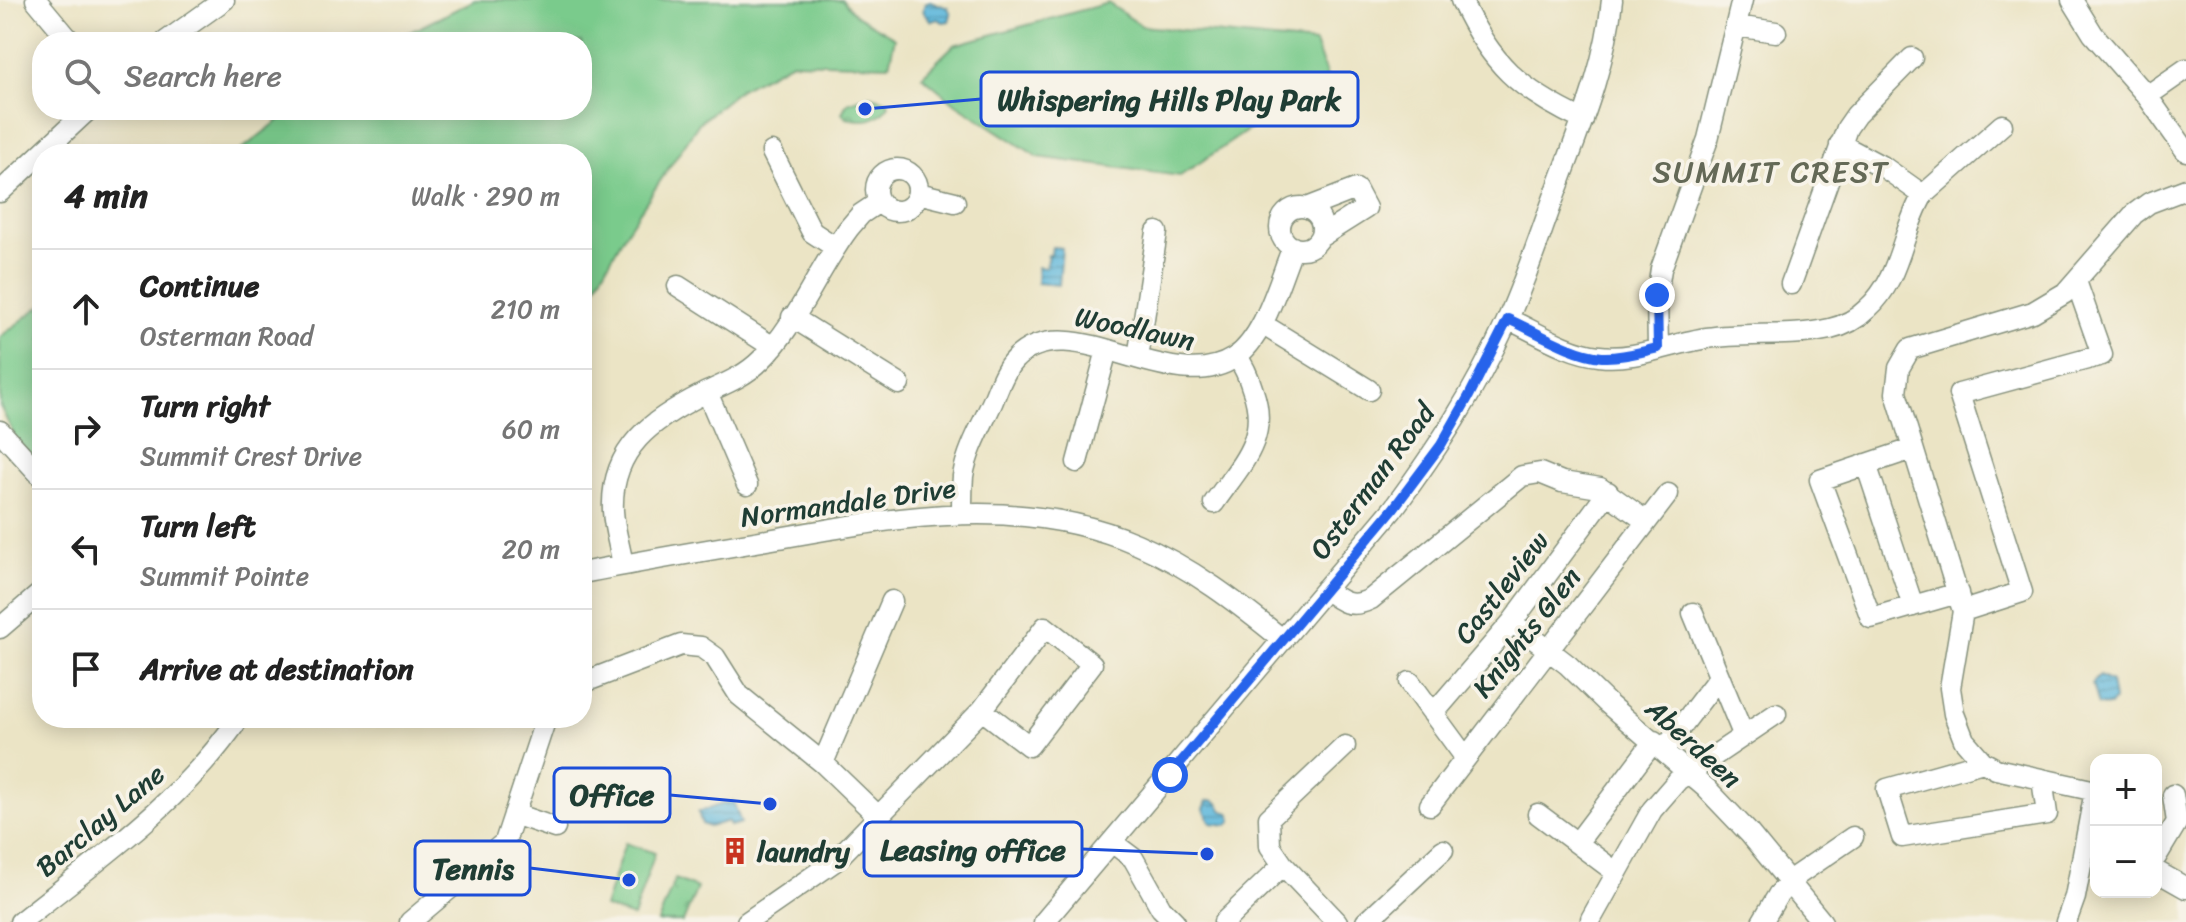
<!DOCTYPE html>
<html lang="en">
<head>
<meta charset="utf-8">
<style>
  :root { --surface:#fff; --page:#f6f6f6; --text:#222; --muted:#767676; --line:#e0e0e0 }
  body { margin:0; font-family:Sriracha,sans-serif; background:var(--page); color:var(--text) }
  .controls { position:absolute; right:24px; bottom:24px; display:grid; overflow:hidden; border-radius:16px; box-shadow:0 4px 20px #0003 }
  .controls button { width:72px; height:72px; display:grid; place-items:center; padding:0; border:0; border-bottom:2px solid var(--line); background:var(--surface); color:var(--text); font:40px sans-serif }
  .stop { position:absolute; width:24px; height:24px; margin:-18px; border:6px solid #2563eb; border-radius:50%; background:#fff }
  .stop.end { background:#2563eb; border-color:#fff; box-shadow:0 2px 8px #0008 }
  .list { margin:0; padding:0; list-style:none }
  h2 { display:flex; justify-content:space-between; align-items:center; height:104px; margin:0; padding:0 32px; font-size:34px }
  h2 small { font-size:26px; font-weight:400; color:var(--muted) }
  .list li { display:grid; grid-template-columns:52px 1fr auto; gap:24px; align-items:center; box-sizing:border-box; height:120px; padding:0 32px; border-top:2px solid var(--line) }
  .list b { display:block; font-size:30px; white-space:nowrap }
  .list p { margin:0; font-size:26px; white-space:nowrap; color:var(--muted) }
  .list em { font-size:26px; font-style:normal; color:var(--muted) }
  .icon { flex:none; width:44px; height:44px; fill:none; stroke:currentColor; stroke-width:2; stroke-linecap:round; stroke-linejoin:round }
  .map { position:relative; flex:none; width:2186px; height:922px; overflow:hidden }
  .search { position:absolute; background:var(--surface); box-shadow:0 4px 20px #0003; left:32px; top:32px; width:560px; height:88px; display:flex; align-items:center; gap:20px; box-sizing:border-box; padding:0 28px; border-radius:32px; color:var(--muted); font-size:30px }
  .panel { position:absolute; background:var(--surface); box-shadow:0 4px 20px #0003; left:32px; top:144px; width:560px; height:584px; border-radius:32px }
  .map>svg:first-child { display:block }
  .grass { fill:#7acb8c; stroke:#4c8460; stroke-width:2 }
  .park { fill:url(#park-crowns); stroke:#4c8460; stroke-width:2 }
  .water { fill:url(#water-rules); stroke:#3e7a88; stroke-width:2 }
  .lines { fill:none; stroke-linecap:round; stroke-linejoin:round }
  .minor-casing { stroke:#85907c; stroke-width:23 }
  .minor { stroke:#fff; stroke-width:20 }
  .route { stroke:#2563eb; stroke-width:10 }
  .labels { text-anchor:middle; stroke-width:7; stroke-linejoin:round; paint-order:stroke }
  .street-label { font-size:28px; fill:#1f3d34; stroke:#f7f3e8 }
  .poi-label { font-size:28px; font-weight:bold; fill:#1f3d34; stroke:#f7f3e8; text-anchor:start }
  .neighbourhood-label { font-size:30px; letter-spacing:2px; fill:#646957; stroke:#f7f3e8 }
  .leader { fill:none; stroke:#1d4ed8; stroke-width:3 }
  .callout-dot { fill:#1d4ed8; stroke:#f7f3e8; stroke-width:3 }
  .callout { fill:#f7f3e8; stroke:#1d4ed8; stroke-width:3 }
  .callout-label { font-size:30px; text-anchor:middle; font-weight:bold; fill:#1f3d34 }
</style>
</head>
<body>
<div class="map">
<svg width="2186" height="922" viewBox="0 0 2186 922">
  <defs>
    <pattern id="park-crowns" width="20" height="18" patternUnits="userSpaceOnUse" patternTransform="scale(2)"><rect width="20" height="18" fill="#7acb8c"/><path d="M2 6a3 3 0 1 1 6 0M12 15a3 3 0 1 1 6 0" fill="none" stroke="#63a673"/></pattern>
    <pattern id="water-rules" width="6" height="5" patternUnits="userSpaceOnUse" patternTransform="scale(2)"><rect width="6" height="5" fill="#5eb8dc"/><path d="M0 2.5h6" fill="none" stroke="#4d97b3"/></pattern>
  </defs>
  <rect width="100%" height="100%" fill="#f7f3e8"/>
  <filter id="ink" filterUnits="userSpaceOnUse"><feTurbulence type="fractalNoise" baseFrequency=".0125" numOctaves="2"/><feDisplacementMap in="SourceGraphic" scale="16" xChannelSelector="R" yChannelSelector="G"/><feConvolveMatrix kernelMatrix="1 2 1 2 8 2 1 2 1" color-interpolation-filters="sRGB"/></filter>
  <filter id="wash" filterUnits="userSpaceOnUse"><feTurbulence type="fractalNoise" baseFrequency=".006" numOctaves="4" result="noise"/><feDisplacementMap in="SourceGraphic" scale="32" xChannelSelector="R" yChannelSelector="G"/><feGaussianBlur stdDeviation="1.8" result="paint"/><feColorMatrix in="noise" values="0 0 0 0 0 0 0 0 0 0 0 0 0 0 0 0 0 1.4 0 .05"/><feComposite in="paint" operator="in"/></filter>
  <g filter="url(#wash)">
    <rect width="100%" height="100%" fill="#ebe4c5"/>
    <!-- grass -->
    <path class="grass" d="M 475,0 L 842,0 L 856,15 L 895,38 L 889,65 L 792,62 L 740,89 L 699,123 L 626,232 L 582,311 L 582,154 L 236,154 L 292,110 L 582,110 L 582,42 L 390,42 Z
      M 1108,3 L 1142,26 L 1315,43 L 1327,77 L 1180,176 L 1038,157 L 956,104 L 922,76 L 954,45 Z
      M 42,305 L 42,473 L 27,462 L 0,406 L 0,337 Z
      M 625,843 L 655,853 L 633,917 L 604,907 Z"/>
    <!-- park -->
    <path class="park" d="M 869,95 L 888,101 L 889,105 C 877,122 864,122 846,118 L 842,113 L 847,103 Z
      M 675,879 L 697,888 L 683,922 L 658,922 Z"/>
    <!-- water -->
    <path class="water" d="M 930,1 L 948,8 L 951,14 L 949,21 L 943,22 L 938,19 L 931,21 C 925,14 921,13 925,3 Z
      M 1052,247 L 1062,248 L 1059,285 L 1037,283 L 1038,267 L 1046,268 L 1048,255 L 1051,255 Z
      M 2099,676 L 2111,682 L 2114,700 L 2110,706 L 2098,705 L 2092,684 Z
      M 1211,800 L 1217,802 L 1223,811 L 1230,813 L 1232,820 L 1228,825 L 1211,823 L 1204,809 L 1207,801 Z
      M 733,801 L 741,823 L 730,826 L 728,821 L 709,827 L 702,824 L 698,812 Z"/>
  </g>
  <g filter="url(#ink)">
    <g class="lines">
      <!-- minor casing -->
      <g class="minor-casing">
        <path id="minor" d="M 36,0 L 71,42
          M 1461,0 C 1491,64 1519,90 1583,120
          M 2072,0 L 2093,34 L 2147,96 L 2186,151
          M 1736,26 L 1776,32
          M 165,42 L 224,0
          M 2147,96 L 2186,69
          M 1840,144 L 1885,168 L 1923,195
          M 772,152 L 812,232 L 835,247
          M876 190a21 21 0 1 1 42 0a21 21 0 1 1-42 0Z
          M 0,192 L 88,110
          M 918,193 L 955,202
          M1280 228a21 21 0 1 1 42 0a21 21 0 1 1-42 0Z
          M 1307,208 L 1356,189 L 1366,208 L 1320,237
          M 1791,284 L 1847,128 L 1856,115 L 1912,58
          M 678,286 L 773,347
          M 792,317 L 899,384
          M 1508,319 C 1536,332 1568,353 1599,356 C 1634,361 1672,343 1707,338 C 1748,332 1789,338 1830,329 C 1843,326 1857,319 1867,309 C 1901,279 1901,232 1923,195 L 2002,125
          M 1262,324 L 1369,390
          M 1658,348 L 1657,295 L 1661,269 L 1708,139 L 1742,0
          M 1138,358 L 1157,232
          M 707,392 L 747,485
          M 0,431 L 42,477
          M 1912,449 L 1820,480 L 1871,618 L 1958,593
          M 1077,462 L 1107,350
          M 1866,464 L 1913,606
          M 1214,503 C 1240,465 1270,439 1253,391 C 1249,378 1245,367 1237,357
          M 962,513 C 962,501 962,488 963,476 C 967,451 982,425 992,403 C 998,389 1004,370 1014,360 C 1069,303 1169,400 1234,358 C 1265,338 1279,280 1293,247
          M 623,565 C 620,547 614,529 613,511 C 610,448 653,419 703,394 C 724,384 744,377 761,360 C 797,325 818,269 849,228 L 861,214 L 879,202
          M 582,573 C 647,560 713,549 779,538 C 898,517 1021,494 1137,544 C 1191,567 1238,603 1283,640
          M 1325,589 C 1341,602 1351,609 1371,599 L 1522,476 L 1540,473 L 1562,482 L 1600,488 L 1646,521
          M 1963,611 L 2022,592 L 1959,394 L 2102,355 L 2076,281
          M 1693,613 L 1743,734
          M 1512,622 L 1568,665 L 1607,703 L 1706,788 L 1749,833 L 1822,922
          M 0,628 L 42,592
          M 1410,682 L 1465,757
          M 582,683 L 681,645 L 701,647 L 715,657 L 739,695 L 823,763 L 879,817
          M 1433,714 L 1512,622 L 1608,492
          M 1664,749 L 1719,677
          M 1983,762 L 1887,789 L 1902,837 L 2047,814 L 2042,779
          M 823,763 L 892,601
          M 2096,791 L 1996,769 L 1983,762 L 1964,740 L 1954,714 L 1950,688 L 1963,611 L 1896,393 L 1899,368 L 1910,349 L 2033,312 L 2065,293 L 2134,214 L 2149,203 L 2186,189
          M 1430,805 L 1668,494
          M 514,814 L 555,828
          M 1538,814 L 1617,873
          M 1113,843 L 1133,858 L 1161,908 L 1175,922
          M 1577,843 L 1654,741
          M 2156,857 L 2177,822 L 2173,795
          M 2156,871 L 2186,888
          M 1591,919 L 1652,810 L 1678,780 L 1776,714
          M 20,922 C 99,859 182,802 239,718
          M 410,922 L 505,842 L 546,718
          M 747,922 L 835,861 L 982,710 L 1045,627 L 1092,664 L 1029,746 L 982,710
          M 1044,922 L 1393,509 C 1438,448 1474,393 1506,323 C 1527,277 1542,228 1560,181 C 1582,122 1606,63 1612,0
          M 1224,922 L 1283,865
          M 1337,922 L 1283,865 L 1270,846 L 1269,818 L 1345,746
          M 1366,922 L 1443,850
          M 1762,922 L 1778,895 L 1796,876 L 1853,837
          M 2066,922 L 2075,897 L 2095,791"/>
      </g>
      <!-- minor -->
      <use href="#minor" class="minor"/>
    </g>
  </g>
  <g class="lines" filter="url(#ink)">
    <!-- route -->
    <path class="route" d="M 1170,775 L 1393,509 L 1441,445 L 1469,396 L 1508,319 C 1535,331 1573,355 1602,357 C 1621,358 1640,352 1658,348 L 1657,295"/>
  </g>
  <!-- icons -->
  <defs>
    <g id="building-bare" transform="scale(2.16)"><path d="M-4-6H4V6H1V3H-1V6H-4ZM-2.5-4.3h1.7v1.8h-1.7ZM.8-4.3h1.7v1.8H.8ZM-2.5-1h1.7V.8h-1.7ZM.8-1h1.7V.8H.8Z" fill="#c8321e" stroke="#f7f3e8" stroke-width="2.5" paint-order="stroke"/></g>
  </defs>
  <g fill-rule="evenodd">
    <use href="#building-bare" x="735" y="851"/>
  </g>
  <g class="labels">
    <!-- street labels -->
    <g class="street-label">
      <text transform="translate(1135 328) rotate(12)" y="10">Woodlawn</text>
      <text transform="translate(1372 481) rotate(-53)" y="10">Osterman Road</text>
      <text transform="translate(848 502) rotate(-8)" y="10">Normandale Drive</text>
      <text transform="translate(1501 587) rotate(-52)" y="10">Castleview</text>
      <text transform="translate(1526 632) rotate(-52)" y="10">Knights Glen</text>
      <text transform="translate(1694 743) rotate(42)" y="10">Aberdeen</text>
      <text transform="translate(100 820) rotate(-40)" y="10">Barclay Lane</text>
    </g>
    <!-- poi labels -->
    <g class="poi-label">
      <text x="757" y="861">laundry</text>
    </g>
    <!-- neighbourhood labels -->
    <g class="neighbourhood-label">
      <text x="1771" y="182">SUMMIT CREST</text>
    </g>
  </g>
  <!-- callouts -->
  <path class="leader" d="M865 109L981 99M770 804L670 795M1207 854L1082 849M629 880L530 868"/>
  <g class="callout-dot">
    <circle cx="865" cy="109" r="8"/>
    <circle cx="770" cy="804" r="8"/>
    <circle cx="1207" cy="854" r="8"/>
    <circle cx="629" cy="880" r="8"/>
  </g>
  <g class="callout">
    <rect x="981" y="72" width="377" height="54" rx="8"/>
    <rect x="554" y="768" width="116" height="54" rx="8"/>
    <rect x="864" y="822" width="218" height="54" rx="8"/>
    <rect x="415" y="841" width="115" height="54" rx="8"/>
  </g>
  <g class="callout-label">
    <text x="1169" y="110">Whispering Hills Play Park</text>
    <text x="612" y="805">Office</text>
    <text x="973" y="860">Leasing office</text>
    <text x="473" y="879">Tennis</text>
  </g>
</svg>
<div class="controls">
<button>+</button>
<button>−</button>
</div>
<div class="stop" style="left:1170px;top:775px"></div>
<div class="stop end" style="left:1657px;top:295px"></div>
<div class="search"><svg class="icon" aria-label="search" viewBox="0 0 24 24"><circle cx="10" cy="10" r="6"/><path d="M15 15l6 6"/></svg>Search here</div>
<section class="panel">
<h2>4 min<small>Walk · 290 m</small></h2>
<ul class="list">
<li><svg class="icon" aria-label="ahead" viewBox="0 0 24 24"><path d="M12 20V5M6 11l6-6 6 6"/></svg><div><b>Continue</b><p>Osterman Road</p></div><em>210 m</em></li>
<li><svg class="icon" aria-label="right" viewBox="0 0 24 24"><path d="M7 20v-9h11M14 6l5 5-5 5"/></svg><div><b>Turn right</b><p>Summit Crest Drive</p></div><em>60 m</em></li>
<li><svg class="icon" aria-label="left" viewBox="0 0 24 24"><path d="M17 20v-9H6M10 6l-5 5 5 5"/></svg><div><b>Turn left</b><p>Summit Pointe</p></div><em>20 m</em></li>
<li><svg class="icon" aria-label="arrive" viewBox="0 0 24 24"><path d="M6 21V4h12l-3 4 3 4H6"/></svg><div><b>Arrive at destination</b></div></li>
</ul>
</section>
</div>
</body>
</html>
